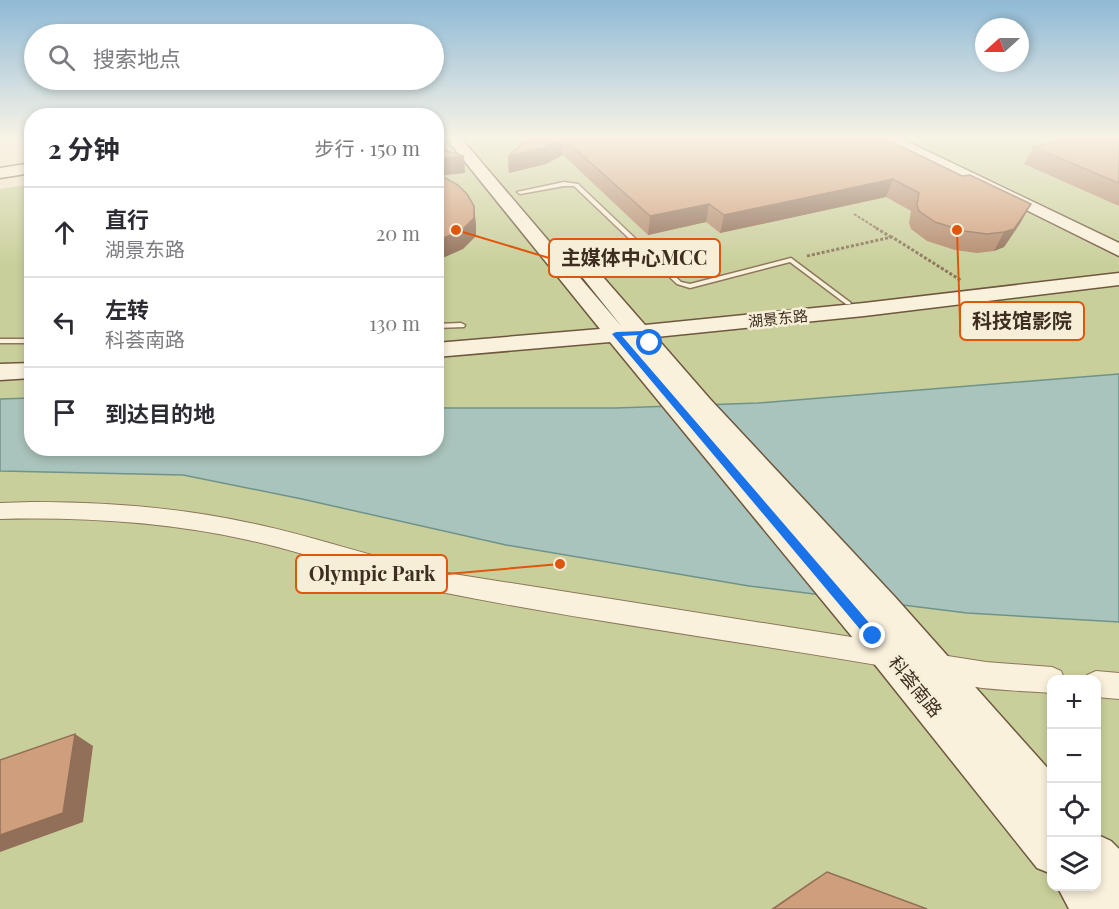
<!DOCTYPE html>
<html lang="zh">
<head>
<meta charset="utf-8">
<style>
  :root { --surface:#fff; --page:#f7f7f7; --text:#2b2b33; --muted:#7c7c81; --line:#e1e1e2 }
  body { margin:0; font-family:"Playfair Display","Noto Sans SC",serif; background:var(--page); color:var(--text) }
  .controls { position:absolute; right:18px; bottom:18px; display:grid; overflow:hidden; border-radius:12px; box-shadow:0 3px 9px #0003 }
  .controls button { width:54px; height:54px; display:grid; place-items:center; padding:0; border:0; border-bottom:2px solid var(--line); background:var(--surface); color:var(--text); font:30px sans-serif }
  .compass { position:absolute; left:975px; top:18px; width:54px; height:54px; border-radius:50%; background:var(--surface); box-shadow:0 3px 9px #0003; rotate:249deg }
  .stop { position:absolute; width:18px; height:18px; margin:-14px; border:4px solid #1a73e8; border-radius:50%; background:#fff }
  .stop.end { background:#1a73e8; border-color:#fff; box-shadow:0 2px 6px #0008 }
  .list { margin:0; padding:0; list-style:none }
  h2 { display:flex; justify-content:space-between; align-items:center; height:78px; margin:0; padding:0 24px; font-size:26px }
  h2 small { font-size:20px; font-weight:400; color:var(--muted) }
  .list li { display:grid; grid-template-columns:39px 1fr auto; gap:18px; align-items:center; box-sizing:border-box; height:90px; padding:0 24px; border-top:2px solid var(--line) }
  .list b { display:block; font-size:22px; white-space:nowrap }
  .list p { margin:0; font-size:20px; white-space:nowrap; color:var(--muted) }
  .list em { font-size:20px; font-style:normal; color:var(--muted) }
  .icon { flex:none; width:33px; height:33px; fill:none; stroke:currentColor; stroke-width:2; stroke-linecap:round; stroke-linejoin:round }
  .map { position:relative; flex:none; width:1119px; height:909px; overflow:hidden }
  .search { position:absolute; background:var(--surface); box-shadow:0 3px 9px #0003; left:24px; top:24px; width:420px; height:66px; display:flex; align-items:center; gap:15px; box-sizing:border-box; padding:0 21px; border-radius:33px; color:var(--muted); font-size:22px }
  .panel { position:absolute; background:var(--surface); box-shadow:0 3px 9px #0003; left:24px; top:108px; width:420px; height:348px; border-radius:24px }
  .map>svg:first-child { display:block }
  .green { fill:#c9cf9b; fill-rule:evenodd }
  .water { fill:#a9c4bc; stroke:#6f938a; stroke-width:1.5 }
  .lines { fill:none; stroke-linecap:round; stroke-linejoin:round }
  .lane-casing { stroke:#8d765c; stroke-width:3 }
  .street-casing { stroke:#8d765c; stroke-width:2 }
  .secondary-casing { stroke:#6f573f; stroke-width:3 }
  .path-far1 { stroke:#8d765c; stroke-width:2; stroke-dasharray:3 1.5; stroke-linecap:butt }
  .path { stroke:#8d765c; stroke-width:3; stroke-dasharray:3 2; stroke-linecap:butt }
  .lane { fill:#faf1dc; fill-rule:evenodd }
  .street { fill:#faf1dc; fill-rule:evenodd }
  .secondary { fill:#faf1dc; fill-rule:evenodd }
  .wall { fill:#b2896c }
  .shaded-wall { fill:#916f58 }
  .building { fill:#cf9f7d; stroke:#916f58; stroke-width:1.5 }
  .route { fill:#1a73e8 }
  .labels { text-anchor:middle; stroke-width:5; stroke-linejoin:round; paint-order:stroke }
  .far-street-label { font-size:15px; fill:#3d2e20; stroke:#f7eed8 }
  .street-label { font-size:18px; fill:#3d2e20; stroke:#f7eed8 }
  .leader { fill:none; stroke:#df570d; stroke-width:2 }
  .callout-dot { fill:#df570d; stroke:#f7eed8; stroke-width:2 }
  .callout { fill:#f7eed8; stroke:#df570d; stroke-width:2 }
  .callout-label { font-size:20px; text-anchor:middle; font-weight:bold; fill:#3d2e20 }
</style>
</head>
<body>
<div class="map">
<svg width="1119" height="909" viewBox="0 0 1119 909">
  <rect width="100%" height="100%" fill="#f0e4c8"/>
  <!-- green -->
  <path class="green" d="M 437,137 L 1119,137 L 1119,909 L 0,909 L 0,189 L 31,184 L 32,448 L 436,448 ZM 1052,680 L 1096,680 L 1096,886 L 1052,886 Z"/>
  <!-- water -->
  <path class="water" d="M 1119,374 L 1119,622 L 967,613 L 749,586 L 506,545 L 302,499 L 183,475 L 0,471 L 0,399 L 31,398 L 32,448 L 436,448 L 437,408 L 616,408 L 758,403 Z"/>
  <g class="lines">
    <!-- lane casing -->
    <g class="lane-casing">
      <path id="lane" d="M 564,182 L 578,184 L 681,282 L 690,284 L 791,258 L 851,303 L 850,304 L 846,304 L 790,262 L 690,288 L 677,284 L 574,186 L 564,186 L 520,194 L 517,192 Z
        M 461,323 L 465,325 L 464,327 L 436,328 L 436,324 Z
        M 0,339 L 32,339 L 32,343 L 0,343 Z"/>
    </g>
    <!-- street casing -->
    <g class="street-casing">
      <path id="street" d="M 31,502 C 104,502 178,507 250,523 C 314,536 376,559 441,572 L 889,643 L 898,646 L 902,655 L 898,664 L 889,667 C 740,641 590,622 441,592 C 376,579 313,554 248,540 C 167,522 83,517 0,519 L 0,503 Z
        M 935,654 L 986,662 L 1052,667 L 1061,671 L 1065,680 L 1052,680 L 1052,693 C 1011,690 964,690 926,675 L 922,666 L 926,657 Z
        M 1096,671 L 1119,673 L 1119,699 L 1096,697 L 1096,680 L 1085,680 L 1087,675 Z"/>
    </g>
    <!-- secondary casing -->
    <g class="secondary-casing">
      <path id="secondary" d="M 445,137 L 460,137 L 622,327 L 579,273 L 582,269 L 596,269 L 645,325 L 864,303 L 1119,273 L 1119,285 L 864,316 L 656,337 L 710,399 L 895,597 L 1052,773 L 1052,874 L 1037,868 L 876,666 L 610,342 L 436,357 L 436,343 L 600,329 Z
        M 879,137 L 898,137 L 1119,243 L 1119,256 Z
        M 32,163 L 32,173 L 0,178 L 0,168 Z
        M 32,363 L 32,378 L 0,380 L 0,364 Z
        M 1096,834 L 1111,841 L 1119,849 L 1119,909 L 1069,909 L 1057,886 L 1096,886 Z"/>
    </g>
    <!-- path-far1 -->
    <path class="path-far1" d="M 854,214 L 878,229"/>
    <!-- path -->
    <path class="path" d="M 876,228 L 891,237
      M 807,256 L 892,237 L 962,281"/>
    <!-- lane -->
    <use href="#lane" class="lane"/>
    <!-- street -->
    <use href="#street" class="street"/>
    <!-- secondary -->
    <use href="#secondary" class="secondary"/>
  </g>
  <!-- wall -->
  <path class="wall" d="M 530,137 L 882,137 L 1021,222 L 1004,247 L 994,251 L 977,253 L 955,250 L 927,241 L 911,229 L 909,223 L 911,211 L 886,197 L 720,233 L 706,222 L 648,235 L 563,155 L 546,164 L 509,173 L 508,156 Z
    M 1119,137 L 1119,206 L 1024,164 L 1033,147 Z
    M 827,872 L 927,909 L 771,909 L 812,881 Z"/>
  <!-- shaded-wall -->
  <path class="shaded-wall" d="M 563,138 L 563,155 L 546,164 L 509,173 L 508,156 Z
    M 464,156 L 465,173 L 436,176 L 436,159 Z
    M 893,179 L 886,197 L 720,233 L 724,215 Z
    M 709,204 L 706,222 L 648,235 L 650,216 Z
    M 1031,204 L 1021,222 L 1004,247 L 994,251 L 1004,232 Z
    M 474,206 L 476,224 L 476,236 L 463,249 L 436,261 L 436,241 Z
    M 75,734 L 93,746 L 83,822 L 0,852 L 0,835 Z"/>
  <!-- building -->
  <path class="building" d="M 530,137 L 882,137 L 962,176 L 970,175 L 1031,204 L 1014,229 L 1004,232 L 987,234 L 964,231 L 935,222 L 919,211 L 917,205 L 919,193 L 893,179 L 724,215 L 709,204 L 650,216 L 563,138 L 546,147 L 508,156 Z
    M 1078,137 L 1119,137 L 1119,183 L 1033,147 Z
    M 436,148 L 464,156 L 436,159 Z
    M 436,173 L 458,185 L 467,194 L 474,206 L 474,218 L 461,231 L 436,241 Z
    M 75,734 L 63,813 L 0,835 L 0,760 Z
    M 827,872 L 927,909 L 773,909 Z"/>
  <!-- sky -->
  <linearGradient id="sky" x2="0" y2="1"><stop stop-color="#8fbad6"/><stop offset="0.52" stop-color="#f8f3e6"/><stop offset="1" stop-color="#f8f3e6" stop-opacity="0"/></linearGradient>
  <rect width="1119" height="265" fill="url(#sky)"/>
  <!-- route -->
  <path class="route" d="M 644,331 L 654,343 L 653,345 L 647,345 L 639,335 L 622,336 L 877,632 L 879,636 L 877,640 L 869,640 L 612,334 L 616,332 Z"/>
  <g class="labels">
    <!-- far-street labels -->
    <g class="far-street-label">
      <text transform="translate(778 319) rotate(-6)" y="5">湖景东路</text>
    </g>
    <!-- street labels -->
    <g class="street-label">
      <text transform="translate(915 687) rotate(51)" y="6">科荟南路</text>
    </g>
  </g>
  <!-- callouts -->
  <path class="leader" d="M456 230L549 258M957 230L960 321M560 564L447 574"/>
  <g class="callout-dot">
    <circle cx="456" cy="230" r="6"/>
    <circle cx="957" cy="230" r="6"/>
    <circle cx="560" cy="564" r="6"/>
  </g>
  <g class="callout">
    <rect x="549" y="239" width="171" height="38" rx="6"/>
    <rect x="960" y="302" width="124" height="38" rx="6"/>
    <rect x="296" y="555" width="151" height="38" rx="6"/>
  </g>
  <g class="callout-label">
    <text x="634" y="265">主媒体中心MCC</text>
    <text x="1022" y="328">科技馆影院</text>
    <text x="372" y="581">Olympic Park</text>
  </g>
</svg>
<div class="controls">
<button>+</button>
<button>−</button>
<button><svg class="icon" aria-label="locate" viewBox="0 0 24 24"><circle cx="12" cy="12" r="6"/><path d="M12 2v4M12 18v4M2 12h4M18 12h4"/></svg></button>
<button><svg class="icon" aria-label="layers" viewBox="0 0 24 24"><path d="M12 4l9 5-9 5-9-5zM3 14l9 5 9-5"/></svg></button>
</div>
<svg class="compass" viewBox="-18 -18 36 36"><path d="M0-13l5 13h-10z" fill="#e53935"/><path d="M0 13l5-13h-10z" fill="#7c7c81"/></svg>
<div class="stop" style="left:650px;top:343px"></div>
<div class="stop end" style="left:873px;top:636px"></div>
<div class="search"><svg class="icon" aria-label="search" viewBox="0 0 24 24"><circle cx="10" cy="10" r="6"/><path d="M15 15l6 6"/></svg>搜索地点</div>
<section class="panel">
<h2>2 分钟<small>步行 · 150 m</small></h2>
<ul class="list">
<li><svg class="icon" aria-label="ahead" viewBox="0 0 24 24"><path d="M12 20V5M6 11l6-6 6 6"/></svg><div><b>直行</b><p>湖景东路</p></div><em>20 m</em></li>
<li><svg class="icon" aria-label="left" viewBox="0 0 24 24"><path d="M17 20v-9H6M10 6l-5 5 5 5"/></svg><div><b>左转</b><p>科荟南路</p></div><em>130 m</em></li>
<li><svg class="icon" aria-label="arrive" viewBox="0 0 24 24"><path d="M6 21V4h12l-3 4 3 4H6"/></svg><div><b>到达目的地</b></div></li>
</ul>
</section>
</div>
</body>
</html>
